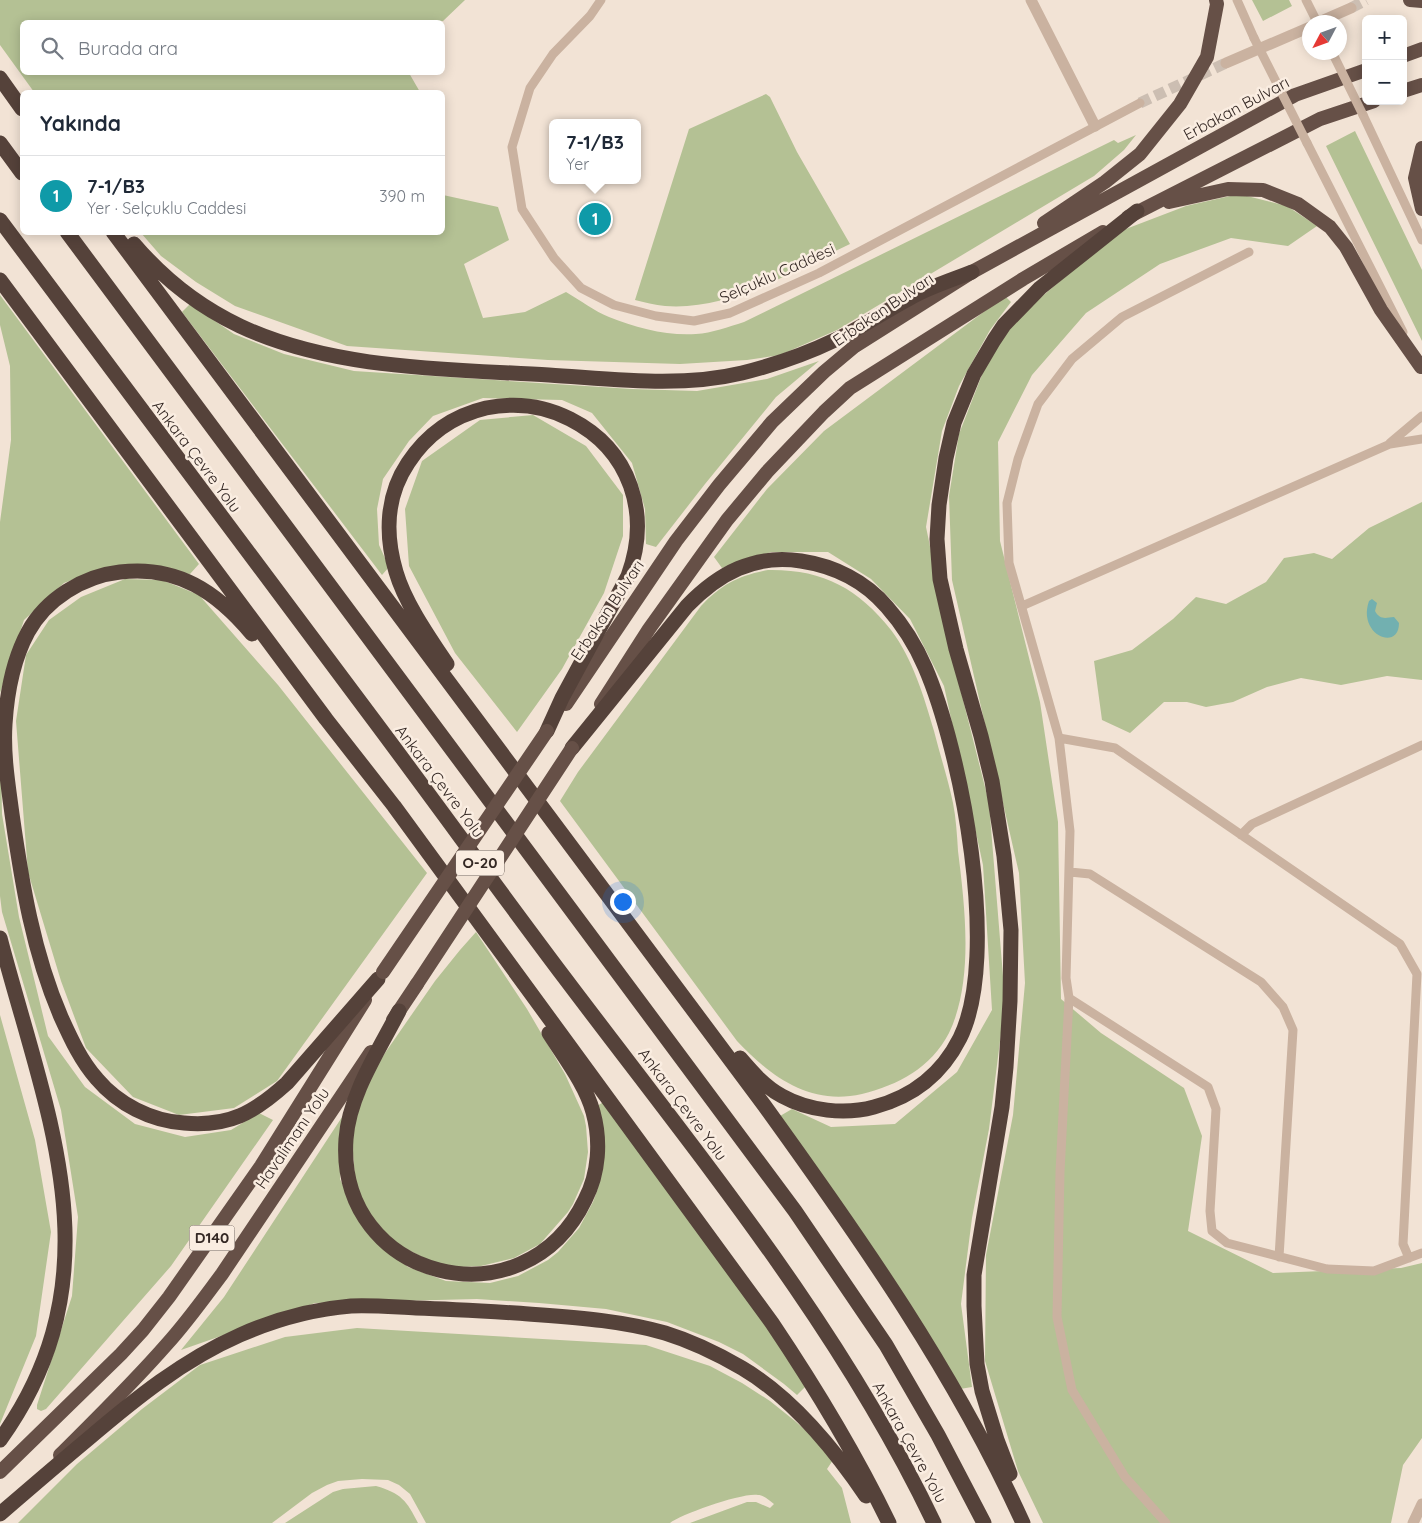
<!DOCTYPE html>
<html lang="tr">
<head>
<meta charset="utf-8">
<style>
  :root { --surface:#fff; --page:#f6f6f7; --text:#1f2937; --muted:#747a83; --line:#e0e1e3; --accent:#7c3aed }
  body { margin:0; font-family:Quicksand,sans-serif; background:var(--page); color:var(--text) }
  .controls { position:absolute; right:15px; top:15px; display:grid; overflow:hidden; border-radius:8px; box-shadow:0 2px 12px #0003 }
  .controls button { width:45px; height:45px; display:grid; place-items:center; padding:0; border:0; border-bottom:1px solid var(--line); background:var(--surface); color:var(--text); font:25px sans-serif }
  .compass { position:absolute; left:1302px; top:15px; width:45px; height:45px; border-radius:50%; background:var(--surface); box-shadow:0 2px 12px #0003; rotate:229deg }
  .you { position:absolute; left:622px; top:901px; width:18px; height:18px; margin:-12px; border:4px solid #fff; border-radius:50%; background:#1a73e8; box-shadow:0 0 0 8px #1a73e833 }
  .badge { display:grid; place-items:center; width:32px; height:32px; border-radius:50%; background:var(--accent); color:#fff; font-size:16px; font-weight:700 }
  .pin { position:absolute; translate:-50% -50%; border:2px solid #fff; box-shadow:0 1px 5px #0006 }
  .popup { position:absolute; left:549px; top:119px; width:92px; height:65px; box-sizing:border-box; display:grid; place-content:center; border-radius:8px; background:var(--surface); filter:drop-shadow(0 1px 4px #0005); font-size:16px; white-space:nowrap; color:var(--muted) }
  .popup b { font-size:19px; color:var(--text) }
  .popup::after { content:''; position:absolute; left:50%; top:100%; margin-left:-10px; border:10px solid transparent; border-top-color:var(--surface) }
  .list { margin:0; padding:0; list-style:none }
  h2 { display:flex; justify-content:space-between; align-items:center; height:65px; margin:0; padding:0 20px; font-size:21px }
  h2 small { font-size:16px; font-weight:400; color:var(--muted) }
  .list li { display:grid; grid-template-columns:32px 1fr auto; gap:15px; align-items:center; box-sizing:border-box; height:80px; padding:0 20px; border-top:1px solid var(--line) }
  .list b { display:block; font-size:19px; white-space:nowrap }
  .list p { margin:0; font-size:16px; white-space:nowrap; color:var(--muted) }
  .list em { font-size:16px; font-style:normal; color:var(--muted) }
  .icon { flex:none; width:28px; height:28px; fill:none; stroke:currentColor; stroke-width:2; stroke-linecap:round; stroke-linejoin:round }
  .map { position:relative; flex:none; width:1422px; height:1523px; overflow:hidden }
  .search { position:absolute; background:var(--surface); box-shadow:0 2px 12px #0003; left:20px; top:20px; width:425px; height:55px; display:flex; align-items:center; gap:12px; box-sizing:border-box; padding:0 18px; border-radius:8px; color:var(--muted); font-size:19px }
  .panel { position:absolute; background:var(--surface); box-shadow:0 2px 12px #0003; left:20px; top:90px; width:425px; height:145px; border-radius:8px }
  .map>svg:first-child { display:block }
  .green { fill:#b4c194 }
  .water { fill:#72b0b0 }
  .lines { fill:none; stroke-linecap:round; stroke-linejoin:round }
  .tertiary-tunnel { stroke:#ccbeb2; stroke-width:11; stroke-dasharray:11 5.5; stroke-linecap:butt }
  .minor { stroke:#cab2a0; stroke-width:9 }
  .tertiary { stroke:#cab2a0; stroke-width:11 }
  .trunk { stroke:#665047; stroke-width:14 }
  .motorway { stroke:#55423a; stroke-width:15 }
  .minor-bridge { stroke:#cab2a0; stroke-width:9 }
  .trunk-bridge { stroke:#665047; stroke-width:14 }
  .labels { text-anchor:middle; stroke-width:5; stroke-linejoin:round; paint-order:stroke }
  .shield { fill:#faede1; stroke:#6f635d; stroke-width:1 }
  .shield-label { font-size:15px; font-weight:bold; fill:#342824 }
  .street-label { font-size:16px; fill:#342824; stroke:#faede1 }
</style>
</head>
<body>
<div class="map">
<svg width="1422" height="1523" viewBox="0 0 1422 1523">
  <rect width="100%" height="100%" fill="#f2e3d5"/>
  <!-- green -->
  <path class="green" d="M 0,0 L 465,0 L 443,21 L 424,20 L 421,22 L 22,22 L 22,72 L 409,73 L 420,92 L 34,92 L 0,45 Z
    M 1252,0 L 1289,0 L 1292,6 L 1263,21 Z
    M 766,94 L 770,97 L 797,152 L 850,244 C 794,271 729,311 665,306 C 655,305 644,302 635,300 L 689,129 Z
    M 1355,131 L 1422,270 L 1422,341 L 1326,146 Z
    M 1136,135 L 1124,150 L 1094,176 L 837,330 L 780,355 L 747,360 L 680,364 L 548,360 L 347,346 L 235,306 L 196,282 L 161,256 L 141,233 L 442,232 L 443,195 L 498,207 L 509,240 L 464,264 L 483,318 L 525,312 L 566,292 C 580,300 594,311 609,317 C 636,328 667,336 696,334 C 712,333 728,327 744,322 L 1114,140 L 1118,143 Z
    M 1239,194 L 1287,206 L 1317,226 L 1288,246 L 1231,238 L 1160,264 L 1086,313 L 1032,375 L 998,442 L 1000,541 L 1040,702 L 1058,822 L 1061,999 L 1101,1033 L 1184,1088 L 1202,1136 L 1188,1231 L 1273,1273 L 1401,1268 L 1422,1263 L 1422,1438 L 1403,1465 L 1391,1523 L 1043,1523 L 1018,1471 L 985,1361 L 986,1255 L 1013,1115 L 1025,983 L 1019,873 L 952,580 L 949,496 L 959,434 L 992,349 L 1026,310 L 1118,232 L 1186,206 Z
    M 0,295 L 199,564 L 190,574 L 106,567 L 64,583 L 24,620 L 0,693 L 0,522 L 11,440 L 10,366 L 0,325 Z
    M 1005,296 L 1011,302 L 990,330 L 959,386 L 942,431 L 926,527 L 956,672 L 989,803 L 1005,1001 L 989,1129 L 972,1218 L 961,1304 L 972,1387 L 960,1389 L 780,1116 L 792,1109 L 831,1127 L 895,1124 L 957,1072 L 992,1010 L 983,865 L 944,686 L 910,619 L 871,579 L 828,552 L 771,552 L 722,568 L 714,557 L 767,489 L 824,431 Z
    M 190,304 L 234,334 L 284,354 L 354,371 L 632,389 L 697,391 L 767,379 L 819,361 L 776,397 L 705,484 L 656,547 L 646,544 L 645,509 L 632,463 L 592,413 L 562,400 L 483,398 L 433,416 L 409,441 L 383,479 L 377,509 L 379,545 L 389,567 L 382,575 L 182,312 Z
    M 533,415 L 586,446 L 623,495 L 623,536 L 604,593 L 562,669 L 517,732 L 455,653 L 409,566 L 405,509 L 422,461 L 480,420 Z
    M 1422,502 L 1422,680 L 1387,676 L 1341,685 L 1301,678 L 1267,687 L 1233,702 L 1206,707 L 1187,702 L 1164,702 L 1130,733 L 1102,720 L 1094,661 L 1132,650 L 1173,619 L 1196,597 L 1226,604 L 1266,582 L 1284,558 L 1314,553 L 1332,559 L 1369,528 Z
    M 768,570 C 822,569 858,588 891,630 C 913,659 924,697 934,731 C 940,755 948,779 953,803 C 956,818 957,835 958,851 C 965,907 974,981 949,1033 C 931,1068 898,1085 862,1094 C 810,1106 771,1077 737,1041 L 560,801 L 578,772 L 701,606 C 722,584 738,576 768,570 Z
    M 125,579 L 162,580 L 199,595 L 278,685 L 427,873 L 277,1081 L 234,1108 L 179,1115 L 133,1097 L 86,1048 L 61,981 L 28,872 L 16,721 L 26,655 L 49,620 L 81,597 Z
    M 0,709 L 2,814 L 19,917 L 48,1036 L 85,1087 L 135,1124 L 185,1137 L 231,1130 L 259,1113 L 273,1120 L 171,1266 L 46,1409 L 41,1411 L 37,1409 L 37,1405 L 72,1296 L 78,1217 L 61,1110 L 2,912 L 0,896 Z
    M 476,932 L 527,1009 L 565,1074 L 584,1116 L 586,1126 L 588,1152 L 584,1179 L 573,1204 L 568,1212 L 540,1244 L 514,1258 L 481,1266 L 460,1267 L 438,1265 L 393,1242 L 362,1204 L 356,1191 L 351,1128 L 374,1071 L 385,1053 L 435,981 L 460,950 Z
    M 0,1015 L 35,1140 L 51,1232 L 36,1336 L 0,1424 Z
    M 605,1101 L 753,1307 L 806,1386 L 797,1395 L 784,1384 L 743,1354 L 719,1342 L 667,1322 L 606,1309 L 539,1303 L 477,1299 L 315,1303 L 181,1350 L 224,1297 L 344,1114 L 340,1179 L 355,1212 L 378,1242 L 408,1267 L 446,1281 L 490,1283 L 518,1276 L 548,1260 L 558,1252 L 579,1228 L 593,1202 L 598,1188 L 597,1106 Z
    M 357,1328 L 646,1345 L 710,1366 L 742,1383 L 770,1401 L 795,1421 L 814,1438 L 833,1460 L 827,1469 L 842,1488 L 851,1523 L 690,1523 L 747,1502 L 756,1502 L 770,1508 L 774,1504 C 770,1501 764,1495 758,1495 C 744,1492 681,1514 670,1523 L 426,1523 L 410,1494 L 399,1485 L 388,1480 L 362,1479 L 338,1481 L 327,1485 L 312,1493 L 272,1523 L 18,1523 L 77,1464 L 142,1409 L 200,1365 L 285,1337 Z
    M 376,1486 C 401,1493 407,1501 418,1523 L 285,1523 L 333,1492 L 343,1489 Z"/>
  <!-- water -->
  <path class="water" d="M 1372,599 L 1377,603 L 1375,611 C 1380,620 1385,618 1394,617 L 1399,623 C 1399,652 1357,635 1369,601 Z"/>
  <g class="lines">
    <!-- tertiary-tunnel -->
    <path class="tertiary-tunnel" d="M 1351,8 L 1366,0
      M 1140,103 L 1226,63"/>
    <!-- minor -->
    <path class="minor" d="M 601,0 L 590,16 L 553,54 L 530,88 L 512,147 L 522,209 L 554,258 L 581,288 L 614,305 L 656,316 L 694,321 L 730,313 L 819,273 L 1140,103
      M 1237,0 L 1254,38
      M 1306,0 L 1317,22
      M 1363,115 L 1422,240
      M 1307,143 L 1403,332
      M 1390,443 L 1422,416
      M 1022,606 L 1390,444 L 1422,439
      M 1059,738 L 1115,748 L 1400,944 L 1417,974 L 1403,1244 L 1409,1258
      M 1241,835 L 1252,824 L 1422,745
      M 1070,872 L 1090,874 L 1261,982 L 1283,1007 L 1293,1030 L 1279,1257
      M 1069,998 L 1208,1087 L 1216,1109 L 1210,1211 L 1212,1231 L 1227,1243 L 1327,1269 L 1374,1271 L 1422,1253
      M 1166,1523 L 1125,1477 L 1072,1390 L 1057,1317 L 1060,1172 L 1069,998 L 1066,978 L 1070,831 L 1059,738 L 1009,563 L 1007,503 L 1018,459 L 1038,404 L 1072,359 L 1122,317 L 1249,252"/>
    <!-- tertiary -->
    <path class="tertiary" d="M 1031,0 L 1095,126
      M 1319,22 L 1351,8
      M 1226,63 L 1310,27
      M 1413,1523 L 1422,1504"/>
    <!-- trunk -->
    <path class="trunk" d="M 1410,0 L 1422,1
      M 1403,56 L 1422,49
      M 1403,91 L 1422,85
      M 1422,148 L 1415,178 L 1422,209
      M 1169,202 L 1228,189 L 1263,190 L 1298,204 L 1330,227 L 1346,247 L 1381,310 L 1421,367
      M 1128,217 L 1320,119 L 1374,101
      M 1044,223 L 1105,182 L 1140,154 L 1180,104 L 1207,57 L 1217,4 L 1216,0
      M 566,704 L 676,541 L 719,485 L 772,422 L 824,372 L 855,346 L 972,272 L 1295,95 L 1366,70
      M 601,704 L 649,629 L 727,520 L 767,472 L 824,412 L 850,388 L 1023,279 L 1103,232
      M 393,1020 L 417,984
      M 60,1455 C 96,1419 133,1383 167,1344 C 187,1322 204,1298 222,1274 L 371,1052
      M 0,1472 L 121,1354 L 143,1330 L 169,1297 L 261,1166 L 365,1000"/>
    <!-- motorway -->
    <path class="motorway" d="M 0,78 L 22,109
      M 0,143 L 22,173
      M 0,220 C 122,384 244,548 367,711 C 433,799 497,888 564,977 C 695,1151 839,1324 934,1523
      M 67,232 L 795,1211 L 886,1345 L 938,1435 L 984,1523
      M 113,232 L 764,1105 C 860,1238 955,1373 1023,1523
      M 134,244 C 163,278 200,307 240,326 C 333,370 449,369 549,375 C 613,379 680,388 742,373 C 774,365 806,354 835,340 C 861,328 885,311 910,298 C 929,287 952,280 972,272
      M 0,280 L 326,719 L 394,806 L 772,1323 C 815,1387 855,1453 889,1523
      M 252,634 C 217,592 177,565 120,572 C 83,576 46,599 28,632 C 13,660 7,692 5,724 C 3,754 8,784 12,814 C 22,884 33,952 61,1017 C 71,1039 81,1061 97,1079 C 118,1104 151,1121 184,1123 C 229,1127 254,1113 287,1083 L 378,979
      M 447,664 C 429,637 405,603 396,572 C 385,535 386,496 408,463 C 427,434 452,416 486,408 C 516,402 543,405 570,419 C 631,450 651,514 628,576 L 562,698 L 547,731
      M 572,748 L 687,606 C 719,573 754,554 801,561 C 834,566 865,581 887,607 C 902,624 916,646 925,667 C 961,750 1001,955 960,1038 C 942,1074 912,1097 874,1107 C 845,1115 809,1111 782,1096 C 765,1087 752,1072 740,1058
      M 0,938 C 46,1114 120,1273 0,1440
      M 399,1011 C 379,1050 349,1095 346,1139 C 336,1280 524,1327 585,1200 C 599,1173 601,1141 593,1112 C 586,1085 564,1057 549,1033
      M 1010,1474 L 997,1440 L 982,1391 L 977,1364 L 974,1306 L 974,1275 L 1002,1107 L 1006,1067 L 1010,1001 L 1011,930 L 1004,856 L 992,781 L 981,736 L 956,649 L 940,579 L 937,539 L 939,505 L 946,458 L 954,423 L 974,374 L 994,340 L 1004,325 L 1040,288 L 1137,211
      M 0,1514 C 29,1489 58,1464 88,1439 C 135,1399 183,1360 240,1335 C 274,1320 314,1309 351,1306 C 373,1305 394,1307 416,1308 C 449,1309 483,1311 516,1313 C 565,1317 617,1319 665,1333 C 691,1341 718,1354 742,1368 C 793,1398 834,1449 866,1496"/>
    <!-- minor-bridge -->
    <path class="minor-bridge" d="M 1254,38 L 1307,143
      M 1332,52 L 1363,115"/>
    <!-- trunk-bridge -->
    <path class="trunk-bridge" d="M 383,972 L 547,731
      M 417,984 L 572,748"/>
  </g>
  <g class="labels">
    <!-- shield labels -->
    <g class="shield">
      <rect x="456" y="850.5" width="48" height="25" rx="4"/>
      <rect x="189.5" y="1225.5" width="45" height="25" rx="4"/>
    </g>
    <g class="shield-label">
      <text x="480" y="868">O-20</text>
      <text x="212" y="1243">D140</text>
    </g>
    <!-- street labels -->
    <g class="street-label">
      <text transform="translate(1236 108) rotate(-28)" y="6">Erbakan Bulvarı</text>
      <text transform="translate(777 273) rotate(-24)" y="6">Selçuklu Caddesi</text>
      <text transform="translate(883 309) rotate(-34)" y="6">Erbakan Bulvarı</text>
      <text transform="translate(197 456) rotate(53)" y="6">Ankara Çevre Yolu</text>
      <text transform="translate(607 610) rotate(-56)" y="6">Erbakan Bulvarı</text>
      <text transform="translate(440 781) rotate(53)" y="6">Ankara Çevre Yolu</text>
      <text transform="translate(683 1104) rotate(53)" y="6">Ankara Çevre Yolu</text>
      <text transform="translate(292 1138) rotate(-56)" y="6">Havalimanı Yolu</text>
      <text transform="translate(910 1442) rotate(61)" y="6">Ankara Çevre Yolu</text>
    </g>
  </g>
</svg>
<div class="controls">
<button>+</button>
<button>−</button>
</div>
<svg class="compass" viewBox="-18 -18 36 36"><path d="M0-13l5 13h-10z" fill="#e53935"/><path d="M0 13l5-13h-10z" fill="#747a83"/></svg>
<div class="you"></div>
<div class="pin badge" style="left:595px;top:219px;background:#0f9aa8">1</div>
<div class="popup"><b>7-1/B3</b>Yer</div>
<div class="search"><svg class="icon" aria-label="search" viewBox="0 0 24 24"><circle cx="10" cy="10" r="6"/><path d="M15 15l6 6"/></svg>Burada ara</div>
<section class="panel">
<h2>Yakında<small></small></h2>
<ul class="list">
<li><span class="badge" style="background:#0f9aa8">1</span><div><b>7-1/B3</b><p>Yer · Selçuklu Caddesi</p></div><em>390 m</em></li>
</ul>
</section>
</div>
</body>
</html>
